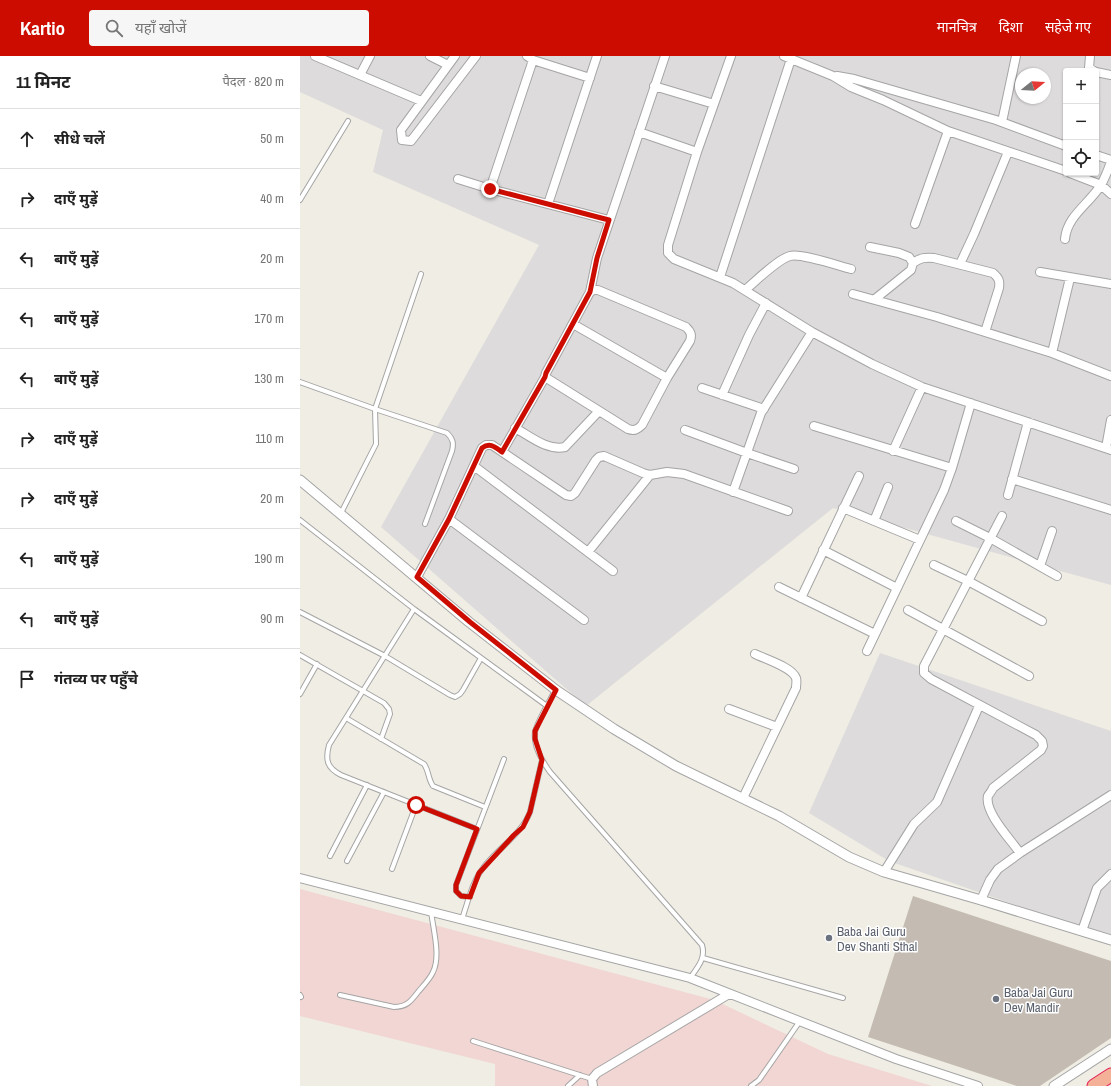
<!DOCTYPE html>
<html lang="hi">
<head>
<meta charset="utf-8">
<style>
  :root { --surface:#fff; --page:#f6f6f6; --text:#222; --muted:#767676; --line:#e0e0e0; --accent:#cd0c00 }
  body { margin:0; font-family:"Archivo Narrow","Noto Sans Devanagari",sans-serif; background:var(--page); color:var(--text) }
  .controls { position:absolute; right:12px; top:12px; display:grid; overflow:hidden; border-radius:4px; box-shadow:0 1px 3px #0004 }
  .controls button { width:36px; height:36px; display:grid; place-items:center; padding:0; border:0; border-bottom:1px solid var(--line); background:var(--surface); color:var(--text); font:20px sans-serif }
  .compass { position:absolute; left:715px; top:12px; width:36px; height:36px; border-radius:50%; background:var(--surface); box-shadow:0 1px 3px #0004; rotate:72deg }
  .stop { position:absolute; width:12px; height:12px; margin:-9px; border:3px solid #cd0c00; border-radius:50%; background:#fff }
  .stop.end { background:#cd0c00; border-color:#fff; box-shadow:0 1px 4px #0008 }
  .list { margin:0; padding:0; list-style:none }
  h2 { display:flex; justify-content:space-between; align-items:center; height:52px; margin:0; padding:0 16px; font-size:17px }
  h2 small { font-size:13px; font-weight:400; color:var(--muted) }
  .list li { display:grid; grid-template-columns:26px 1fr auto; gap:12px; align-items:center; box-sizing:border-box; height:60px; padding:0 16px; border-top:1px solid var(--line) }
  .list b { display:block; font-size:15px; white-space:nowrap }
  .list em { font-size:13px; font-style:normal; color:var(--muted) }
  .icon { flex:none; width:22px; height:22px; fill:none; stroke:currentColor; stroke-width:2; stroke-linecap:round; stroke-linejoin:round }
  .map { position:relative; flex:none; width:811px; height:1030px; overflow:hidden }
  header { display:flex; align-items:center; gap:24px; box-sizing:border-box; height:56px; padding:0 20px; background:var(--accent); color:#fff }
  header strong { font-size:19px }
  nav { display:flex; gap:22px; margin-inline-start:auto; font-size:14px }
  .search { width:280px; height:36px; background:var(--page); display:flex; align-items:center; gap:10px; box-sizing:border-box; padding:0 14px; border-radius:4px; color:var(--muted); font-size:15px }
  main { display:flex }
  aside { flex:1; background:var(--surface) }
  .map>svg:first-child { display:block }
  .residential { fill:#dddbdb; fill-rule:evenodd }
  .commercial { fill:#f1d6d3 }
  .building { fill:#c4bcb3 }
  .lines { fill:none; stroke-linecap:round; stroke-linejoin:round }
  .service-casing { stroke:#a5a5a5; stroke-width:6 }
  .minor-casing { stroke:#a5a5a5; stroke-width:10 }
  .tertiary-casing { stroke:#a5a5a5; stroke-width:11 }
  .trunk-casing { stroke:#e11e55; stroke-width:15 }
  .service { stroke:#fff; stroke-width:4 }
  .minor { stroke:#fff; stroke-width:8 }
  .tertiary { stroke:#fff; stroke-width:9 }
  .trunk { stroke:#f4b198; stroke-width:13 }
  .route { stroke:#cd0c00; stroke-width:5 }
  .worship-dot { fill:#6b7280; stroke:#fff; stroke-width:1.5 }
  .labels { text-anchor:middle; stroke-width:3; stroke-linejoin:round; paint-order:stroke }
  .worship-label { font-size:13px; fill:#5b616d; stroke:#fff; text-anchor:start }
</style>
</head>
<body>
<header>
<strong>Kartio</strong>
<div class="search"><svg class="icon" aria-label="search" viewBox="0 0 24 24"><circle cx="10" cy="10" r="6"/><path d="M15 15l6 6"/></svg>यहाँ खोजें</div>
<nav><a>मानचित्र</a><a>दिशा</a><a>सहेजे गए</a></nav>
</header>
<main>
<aside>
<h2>11 मिनट<small>पैदल · 820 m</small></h2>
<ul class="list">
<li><svg class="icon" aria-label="ahead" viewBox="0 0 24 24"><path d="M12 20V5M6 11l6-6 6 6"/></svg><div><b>सीधे चलें</b></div><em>50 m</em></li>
<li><svg class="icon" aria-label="right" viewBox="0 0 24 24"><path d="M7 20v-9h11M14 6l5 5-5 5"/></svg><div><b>दाएँ मुड़ें</b></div><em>40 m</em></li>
<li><svg class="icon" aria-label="left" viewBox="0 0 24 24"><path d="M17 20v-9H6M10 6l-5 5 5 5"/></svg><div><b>बाएँ मुड़ें</b></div><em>20 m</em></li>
<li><svg class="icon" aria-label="left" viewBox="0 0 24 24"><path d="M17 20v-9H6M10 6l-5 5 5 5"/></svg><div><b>बाएँ मुड़ें</b></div><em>170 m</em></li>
<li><svg class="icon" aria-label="left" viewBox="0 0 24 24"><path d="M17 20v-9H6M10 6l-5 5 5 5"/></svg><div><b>बाएँ मुड़ें</b></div><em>130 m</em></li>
<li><svg class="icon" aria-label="right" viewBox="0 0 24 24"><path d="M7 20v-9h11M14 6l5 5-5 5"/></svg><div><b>दाएँ मुड़ें</b></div><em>110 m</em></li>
<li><svg class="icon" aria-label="right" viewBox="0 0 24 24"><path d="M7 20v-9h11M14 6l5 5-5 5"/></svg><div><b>दाएँ मुड़ें</b></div><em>20 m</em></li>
<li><svg class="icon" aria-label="left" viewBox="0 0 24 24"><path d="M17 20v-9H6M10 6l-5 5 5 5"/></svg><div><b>बाएँ मुड़ें</b></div><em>190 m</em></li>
<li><svg class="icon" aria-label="left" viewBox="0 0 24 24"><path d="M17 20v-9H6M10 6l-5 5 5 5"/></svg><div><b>बाएँ मुड़ें</b></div><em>90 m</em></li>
<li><svg class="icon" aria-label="arrive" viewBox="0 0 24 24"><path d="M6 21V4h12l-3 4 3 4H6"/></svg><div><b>गंतव्य पर पहुँचे</b></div></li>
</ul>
</aside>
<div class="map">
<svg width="811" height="1030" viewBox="0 0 811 1030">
  <rect width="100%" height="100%" fill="#f0ede4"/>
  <!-- residential -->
  <path class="residential" d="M 0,0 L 811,0 L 811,529 L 533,452 L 286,650 L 81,471 L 239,189 L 73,116 L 83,74 L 0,36 ZM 766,15 L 796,15 L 796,117 L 766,117 ZM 721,18 L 745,18 L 745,42 L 721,42 Z
    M 580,597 L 811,675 L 811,882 L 589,805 L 509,757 Z"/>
  <!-- commercial -->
  <path class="commercial" d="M 0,833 L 414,944 L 528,998 L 632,1030 L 195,1030 L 195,1008 L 0,960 Z"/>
  <!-- building -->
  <path class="building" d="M 613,840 L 811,905 L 811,982 L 740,1030 L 717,1030 L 568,981 Z"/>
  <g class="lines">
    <!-- service casing -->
    <g class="service-casing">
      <path id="service" d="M 0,144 L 48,65
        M 0,326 L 75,353 L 147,377 C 153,383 154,387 152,395 L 125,468
        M 41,457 L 76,388 L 75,353 L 121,218
        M 0,464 L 114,553 L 247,650
        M 114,553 L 29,689 C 25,704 27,712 41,719 L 177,773
        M 0,556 L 85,600 L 150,639 L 155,641 L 160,638 L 163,634 L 181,602
        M 0,599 L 84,647 L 89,653 L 90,658 L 81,683
        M 255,634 C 251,643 236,668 235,676 C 233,690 242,705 250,716 L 402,889 C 406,902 398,911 390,922
        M 0,638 L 17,608
        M 46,662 L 124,708 C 129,715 128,723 133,730 L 185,751
        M 30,800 L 67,729
        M 47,805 L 84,736
        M 92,813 L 116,749
        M 170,841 L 161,840 L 156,835 L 156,829 L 204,703
        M 162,863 C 168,846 172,826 183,812 C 197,793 222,778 230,756 L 242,704
        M 403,902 L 543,942
        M 0,939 L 1,941
        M 40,939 L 94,951 C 107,951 111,945 118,936 C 123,930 130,923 133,916 C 141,900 133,873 131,855
        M 173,985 L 292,1023
        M 268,1030 L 280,1019
        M 451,1030 L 459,1024 L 500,965"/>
    </g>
    <!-- minor casing -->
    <g class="minor-casing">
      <path id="minor" d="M 15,0 L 121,45
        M 130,0 L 148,9
        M 155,0 L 101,74 L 102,84 L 111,85 L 176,0
        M 227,0 L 233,4 L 290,22
        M 431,0 L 397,96 L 368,189 L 368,197 L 374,203 L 433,227 L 512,276 L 572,308 L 622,331 L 811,394
        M 484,0 L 533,20 L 551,31 L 583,44 L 648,75 L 766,115
        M 790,0 L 789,12 L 794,15
        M 796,16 L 811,19
        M 60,19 L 70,0
        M 537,20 L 554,23 L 696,64 L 766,90
        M 354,30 L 414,48
        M 702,66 L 716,0
        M 339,76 L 397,96
        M 796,99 L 811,104
        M 770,117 L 801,129 L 811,138
        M 158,123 L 190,133 L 309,164
        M 190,133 L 233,4
        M 248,148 L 297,0
        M 615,168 L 648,75
        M 765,183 C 767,160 789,148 801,129 C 805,122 808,114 811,106
        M 570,191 L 599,197 L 609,201 L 613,207 L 611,214 L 575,243
        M 613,207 C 620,202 625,201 634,202 L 693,217 C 699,222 700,225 699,232 L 685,276
        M 660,208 L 674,178 L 708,96
        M 740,216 L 811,228
        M 420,221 L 491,3
        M 770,222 L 752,297 L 811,320
        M 294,234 L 298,234 L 386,271 C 391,276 392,279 390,285 L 367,322 L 342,369 C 337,374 334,375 328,373 L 245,321 L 246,317 L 290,236 Z
        M 445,234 C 456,225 478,203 490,200 C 501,197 539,210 551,213
        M 290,236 L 297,202 L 365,0
        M 553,238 L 637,261 L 752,297
        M 273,268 L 367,322
        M 402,332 L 464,353
        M 422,339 L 449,279 L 466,247
        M 514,370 L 652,412
        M 215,372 C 230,380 247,395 265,391 L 299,355
        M 385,374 L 447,397 L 494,413
        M 806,392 L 811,364
        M 593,395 L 622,331
        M 202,396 L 245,321
        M 174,410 L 313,515
        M 712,423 L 811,454
        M 433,436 L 461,357 L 512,276
        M 708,439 L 728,366
        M 543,452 L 620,484
        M 702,460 L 624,610 L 624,617 L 631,623 L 736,679 L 742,685 L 743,690 L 741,694 L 693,732 C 692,735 689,738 688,740 C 684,756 711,784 720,797
        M 149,463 L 284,564
        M 574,465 L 588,431
        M 656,465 L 690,482 L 757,520
        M 523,494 L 597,532
        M 288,496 L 350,419
        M 634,509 L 668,525 L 742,565
        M 740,510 L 752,475
        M 117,521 L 149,463 L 182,392 L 186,389 L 192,389 L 266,439 L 271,440 L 275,437 L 296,404 L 299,401 L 304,400 L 343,417 L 350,419 L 367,416 L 384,418 L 488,455
        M 479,531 L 575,578
        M 501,542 L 559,420
        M 608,554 L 729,620
        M 567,595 L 644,434 L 652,412 L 671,347
        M 429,653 L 477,671
        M 443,742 L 496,632 C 496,629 497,625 496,622 C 492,611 465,603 455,598
        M 584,816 L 614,768 L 637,746 L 679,650
        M 0,822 L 390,922 L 596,1003 L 678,1030
        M 681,844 L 690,824 L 698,813 L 720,797 L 811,739
        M 782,875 L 797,832 L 811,818
        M 293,1030 L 292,1023 L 297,1017 L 429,938"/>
    </g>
    <!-- tertiary casing -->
    <g class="tertiary-casing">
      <path id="tertiary" d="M 0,424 L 169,566 L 256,634 L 314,673 L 376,710 L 479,760 L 549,801 L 584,816 L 681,844 L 811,884
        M 754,1030 L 811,993"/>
    </g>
    <!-- trunk casing -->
    <g class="trunk-casing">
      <path id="trunk" d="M 794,1030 L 811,1019"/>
    </g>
    <!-- service -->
    <use href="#service" class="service"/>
    <!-- minor -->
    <use href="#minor" class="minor"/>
    <!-- tertiary -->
    <use href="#tertiary" class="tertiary"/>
    <!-- trunk -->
    <use href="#trunk" class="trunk"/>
  </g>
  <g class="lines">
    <!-- route -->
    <path class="route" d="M 116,749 L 177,773 L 156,829 L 156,835 L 161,840 L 170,841 L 179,817 L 214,779 L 223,771 L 230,756 L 242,704 L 235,683 L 235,675 L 256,634 L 170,566 L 117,521 L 149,463 L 182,392 C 190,386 195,391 202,396 L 245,321 L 246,317 L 290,236 L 297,202 L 309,164 L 190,133"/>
  </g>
  <!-- markers -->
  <g class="worship-dot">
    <circle cx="529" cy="882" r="4"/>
    <circle cx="696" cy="943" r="4"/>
  </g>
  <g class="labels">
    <!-- worship labels -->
    <g class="worship-label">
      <text x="537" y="880">Baba Jai Guru<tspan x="537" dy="15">Dev Shanti Sthal</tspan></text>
      <text x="704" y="941">Baba Jai Guru<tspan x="704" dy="15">Dev Mandir</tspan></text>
    </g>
  </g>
</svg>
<div class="controls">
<button>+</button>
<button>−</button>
<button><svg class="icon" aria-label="locate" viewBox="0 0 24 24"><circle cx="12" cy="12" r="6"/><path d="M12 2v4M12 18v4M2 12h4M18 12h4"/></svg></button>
</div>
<svg class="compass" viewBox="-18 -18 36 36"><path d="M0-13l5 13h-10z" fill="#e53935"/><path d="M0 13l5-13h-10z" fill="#767676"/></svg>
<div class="stop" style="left:116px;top:749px"></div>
<div class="stop end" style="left:190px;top:133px"></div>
</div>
</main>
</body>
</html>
